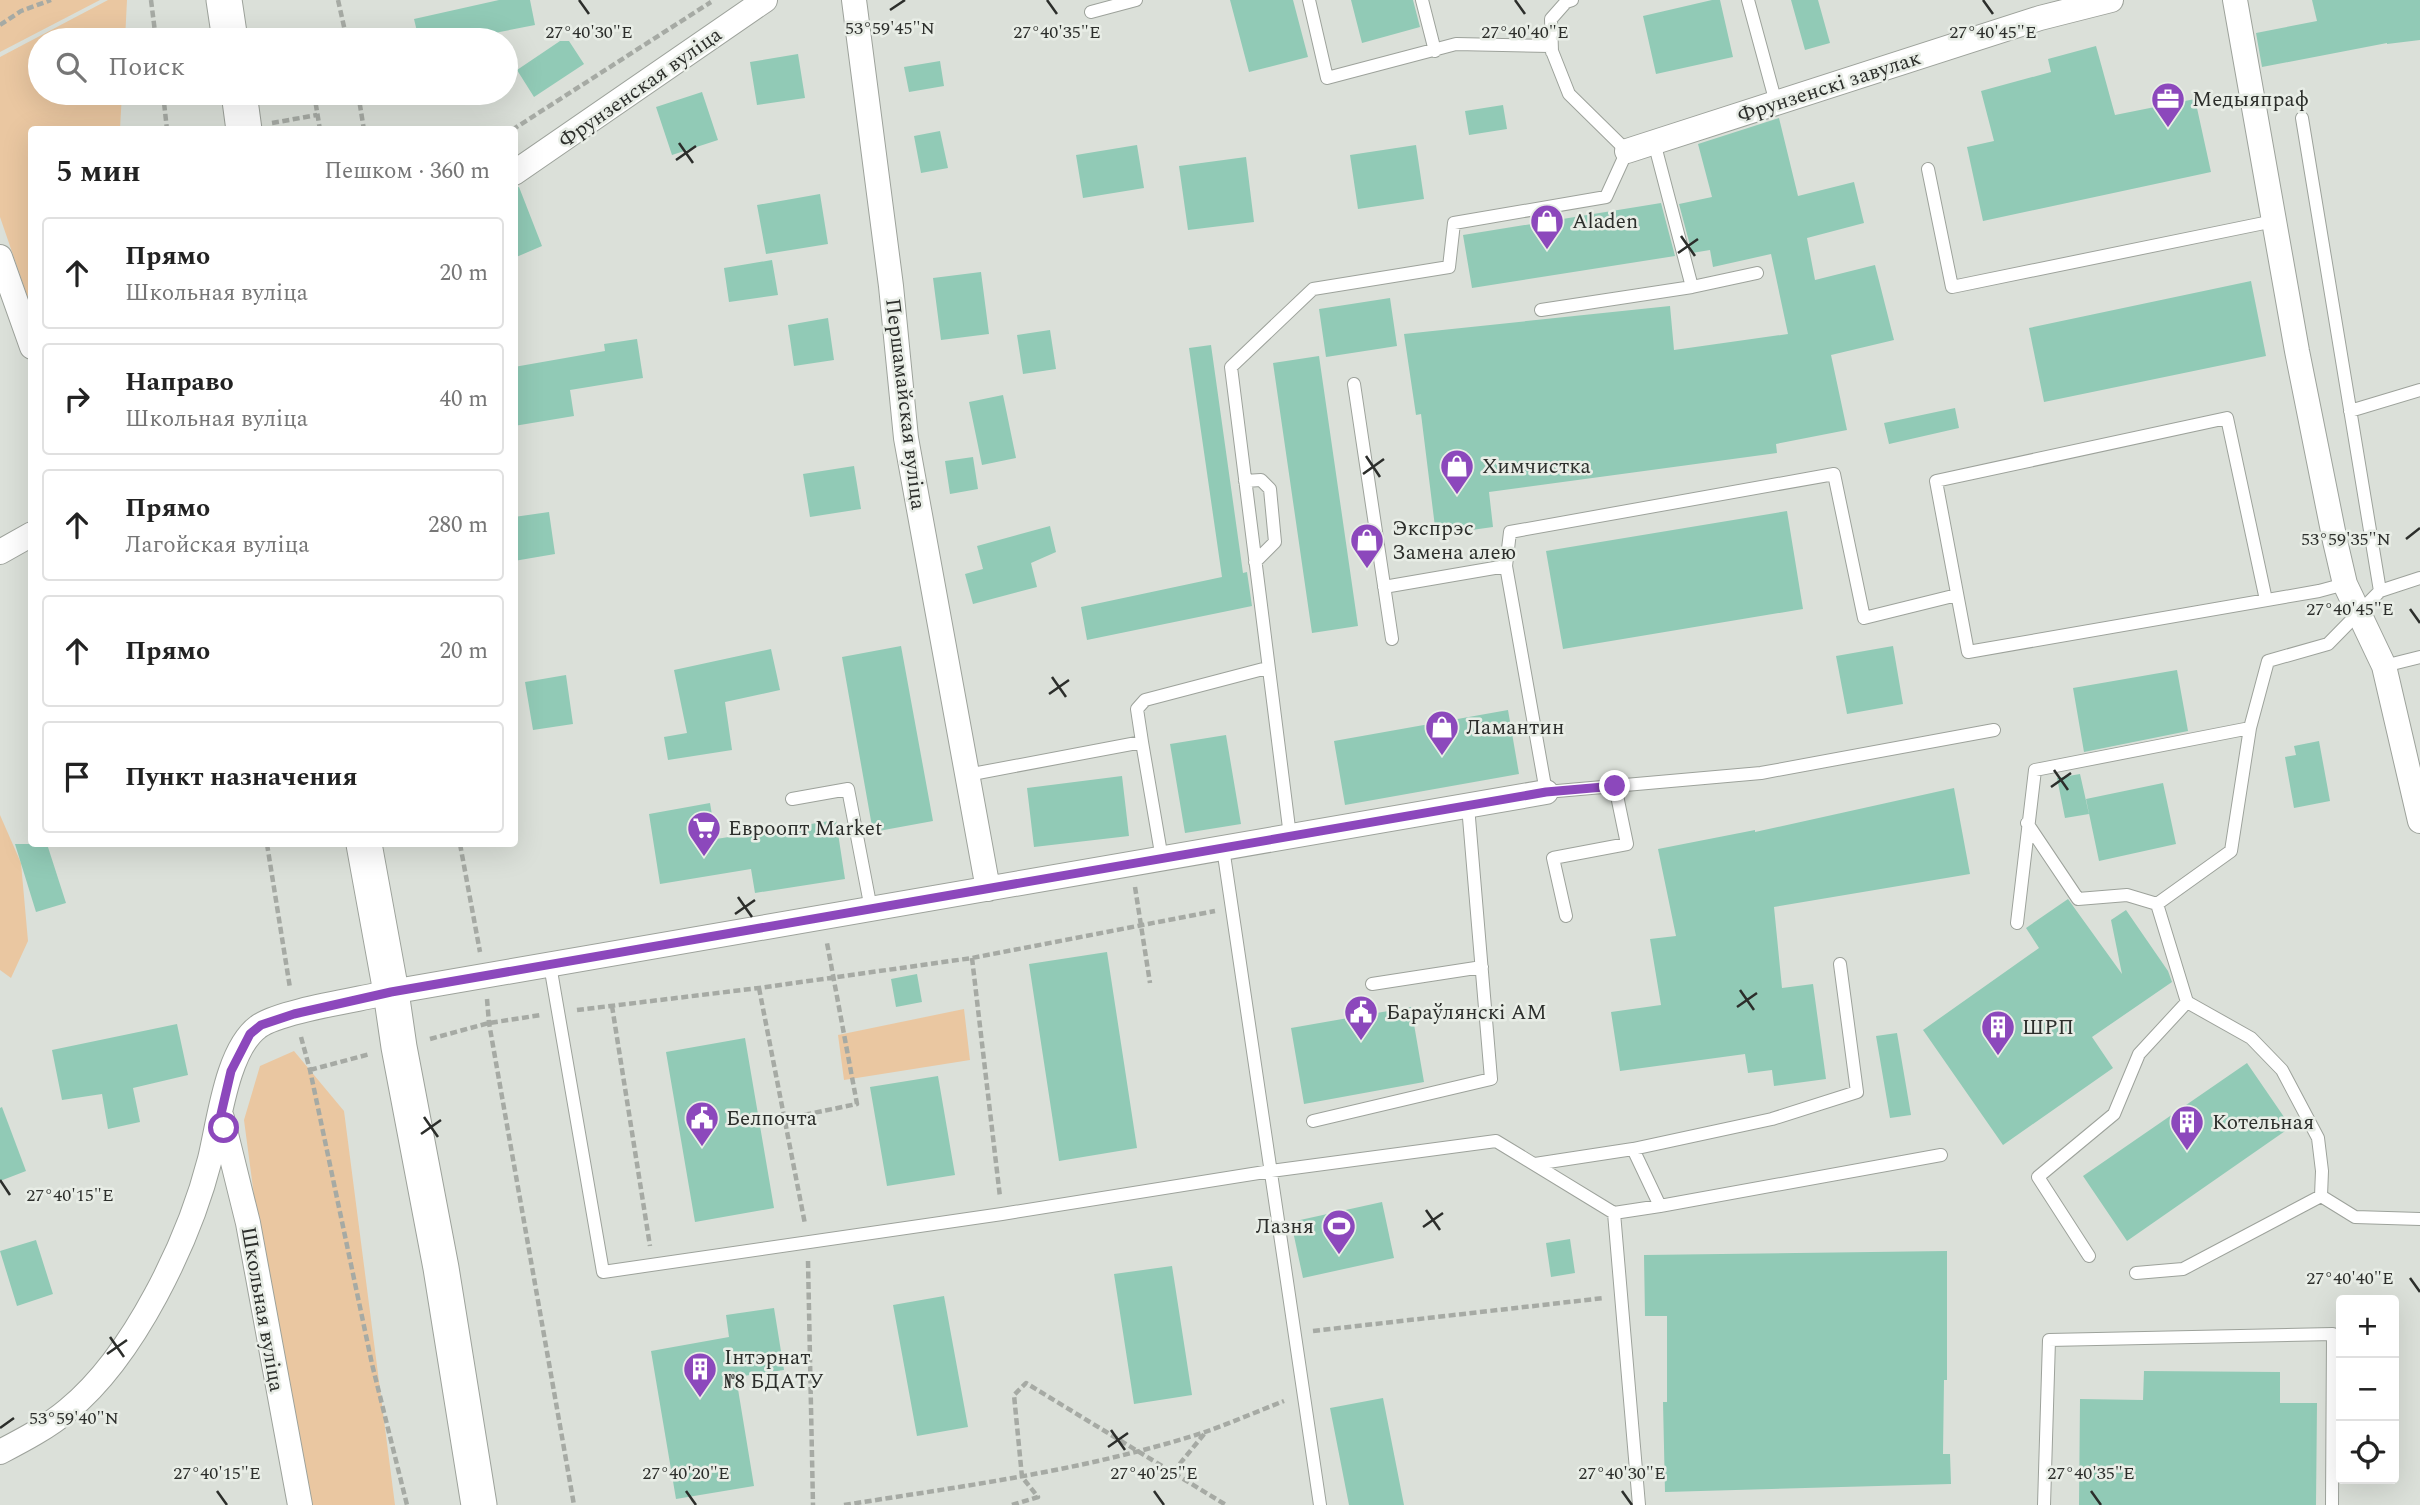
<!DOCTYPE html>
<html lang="ru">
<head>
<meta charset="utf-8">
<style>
  :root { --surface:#fff; --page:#f2f2f2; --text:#222; --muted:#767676; --line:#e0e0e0 }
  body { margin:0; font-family:Spectral,serif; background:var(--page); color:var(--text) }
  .controls { position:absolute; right:21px; bottom:21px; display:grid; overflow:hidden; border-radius:7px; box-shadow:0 7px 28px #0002 }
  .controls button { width:63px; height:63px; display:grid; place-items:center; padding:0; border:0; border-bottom:2px solid var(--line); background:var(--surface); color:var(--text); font:35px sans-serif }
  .stop { position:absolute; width:21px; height:21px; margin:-16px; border:5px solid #8c48bc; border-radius:50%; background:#fff }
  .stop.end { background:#8c48bc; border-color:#fff; box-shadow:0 2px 7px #0008 }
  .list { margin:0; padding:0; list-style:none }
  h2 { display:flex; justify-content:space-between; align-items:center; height:91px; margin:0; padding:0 28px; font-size:30px }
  h2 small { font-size:23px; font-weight:400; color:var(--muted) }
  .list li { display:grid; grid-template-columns:46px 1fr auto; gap:21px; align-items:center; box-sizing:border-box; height:112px; margin:0 14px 14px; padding:0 14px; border:2px solid var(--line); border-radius:7px }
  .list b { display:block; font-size:26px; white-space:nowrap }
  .list p { margin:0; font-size:23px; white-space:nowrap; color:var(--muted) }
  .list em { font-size:23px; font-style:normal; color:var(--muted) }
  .icon { flex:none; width:38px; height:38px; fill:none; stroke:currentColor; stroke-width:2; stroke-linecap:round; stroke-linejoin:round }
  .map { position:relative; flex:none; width:2420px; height:1505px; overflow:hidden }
  .search { position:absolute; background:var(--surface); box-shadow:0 7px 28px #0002; left:28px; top:28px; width:490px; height:77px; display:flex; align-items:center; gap:18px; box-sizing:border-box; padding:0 24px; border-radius:38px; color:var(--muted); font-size:26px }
  .panel { position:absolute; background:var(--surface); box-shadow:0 7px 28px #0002; left:28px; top:126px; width:490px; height:721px; border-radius:7px }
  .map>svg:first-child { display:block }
  .green { fill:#eac7a1 }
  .building { fill:#91cab6 }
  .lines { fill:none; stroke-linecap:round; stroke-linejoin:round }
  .lane-casing { stroke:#9da29b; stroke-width:14 }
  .street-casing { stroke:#9da29b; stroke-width:26 }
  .secondary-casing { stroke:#9da29b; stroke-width:37 }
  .path { stroke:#a6aaa4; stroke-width:4.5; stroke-dasharray:7 3.5; stroke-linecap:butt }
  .lane { stroke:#fff; stroke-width:12 }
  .street { stroke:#fff; stroke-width:24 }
  .secondary { stroke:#fff; stroke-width:35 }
  .route { stroke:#8c48bc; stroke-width:9 }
  .ticks { fill:none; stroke:#2c2e2b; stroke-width:2.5 }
  .labels { text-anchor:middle; stroke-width:5; stroke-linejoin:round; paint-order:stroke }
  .street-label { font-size:21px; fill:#2c2e2b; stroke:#e8ede6 }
  .poi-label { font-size:21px; fill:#2c2e2b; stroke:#e8ede6; text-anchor:start }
  .ticks-label { font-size:18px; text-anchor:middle; fill:#2c2e2b; stroke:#e8ede6; stroke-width:5; stroke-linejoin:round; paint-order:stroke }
</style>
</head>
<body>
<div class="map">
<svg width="2420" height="1505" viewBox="0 0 2420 1505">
  <rect width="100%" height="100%" fill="#dbe0d9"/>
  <!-- green -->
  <path class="green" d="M 0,0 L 100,0 L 0,52 Z
    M 108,0 L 127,0 L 125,40 L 40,40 L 40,93 L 122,93 L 120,129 L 32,130 L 31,307 L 0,217 L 0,57 Z
    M 0,815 L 21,863 L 28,941 L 11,978 L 0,970 Z
    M 964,1009 L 970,1060 L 844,1080 L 838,1035 Z
    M 294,1051 L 344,1111 L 395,1505 L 295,1505 L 244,1120 L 260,1066 Z"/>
  <!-- building -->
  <path class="building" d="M 499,0 L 530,0 L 535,25 L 474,37 L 475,40 L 419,40 L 414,19 Z
    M 1230,0 L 1293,0 L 1308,57 L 1249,72 Z
    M 1351,0 L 1413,0 L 1420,27 L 1362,43 Z
    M 1712,0 L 1720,0 L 1733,57 L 1656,74 L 1643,16 Z
    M 1791,0 L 1818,0 L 1830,43 L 1805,50 Z
    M 2312,0 L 2420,0 L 2420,40 L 2387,44 L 2387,43 L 2262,67 L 2256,33 L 2317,21 Z
    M 560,41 L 569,41 L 584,64 L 534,97 L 517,70 Z
    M 2096,46 L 2115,115 L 2195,99 L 2211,172 L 1983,221 L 1967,147 L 1994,141 L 1981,91 L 2051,72 L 2048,59 Z
    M 798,54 L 805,98 L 757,105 L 750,62 Z
    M 940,61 L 944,86 L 909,92 L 904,67 Z
    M 702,92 L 718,140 L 672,155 L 656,107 Z
    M 1503,105 L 1507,129 L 1469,135 L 1465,111 Z
    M 1779,118 L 1798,196 L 1854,182 L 1864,223 L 1807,238 L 1815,280 L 1875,265 L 1894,340 L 1831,355 L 1847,430 L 1776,444 L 1777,453 L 1489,492 L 1493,527 L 1436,535 L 1421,414 L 1416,415 L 1404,334 L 1670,306 L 1674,350 L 1788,334 L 1771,254 L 1713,267 L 1710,250 L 1692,253 L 1679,204 L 1712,197 L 1698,144 Z
    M 940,131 L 948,168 L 921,173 L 914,136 Z
    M 1137,145 L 1144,188 L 1083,198 L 1076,155 Z
    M 1416,145 L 1424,199 L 1358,209 L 1350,155 Z
    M 1246,157 L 1254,222 L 1188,230 L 1179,166 Z
    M 519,187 L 542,246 L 514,258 L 514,188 Z
    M 820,194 L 828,244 L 766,254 L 757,205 Z
    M 1661,203 L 1675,256 L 1472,288 L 1463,235 Z
    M 772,260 L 778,295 L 729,302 L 724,268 Z
    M 981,272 L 989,334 L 941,340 L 933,278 Z
    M 2251,281 L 2266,356 L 2044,402 L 2029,328 Z
    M 1390,298 L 1397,346 L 1326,357 L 1319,309 Z
    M 828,318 L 834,360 L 794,366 L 788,325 Z
    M 1050,330 L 1056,369 L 1023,374 L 1017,335 Z
    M 637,339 L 643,378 L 570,390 L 574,416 L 514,426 L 514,367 L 605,351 L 604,344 Z
    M 1211,345 L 1243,573 L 1247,572 L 1252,606 L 1087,640 L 1081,607 L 1222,577 L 1189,348 Z
    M 1319,356 L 1358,626 L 1312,633 L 1273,363 Z
    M 1003,395 L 1016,458 L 982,465 L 969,402 Z
    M 1955,408 L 1959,428 L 1889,444 L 1884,423 Z
    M 973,457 L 978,489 L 950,494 L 945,461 Z
    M 854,466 L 861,509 L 810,517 L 803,474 Z
    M 1787,511 L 1803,609 L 1563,649 L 1546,551 Z
    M 549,512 L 555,554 L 514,561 L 514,517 Z
    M 1050,526 L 1056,552 L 1031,563 L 1037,587 L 973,604 L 965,574 L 983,569 L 977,546 Z
    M 901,646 L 933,821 L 873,832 L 842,657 Z
    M 1893,646 L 1903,704 L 1847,714 L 1836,656 Z
    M 771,649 L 780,690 L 725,702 L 732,750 L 668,760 L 664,737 L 687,733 L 674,670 Z
    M 2177,670 L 2188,731 L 2084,752 L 2073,688 Z
    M 566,675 L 573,724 L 533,730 L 525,682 Z
    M 1508,710 L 1519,774 L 1345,805 L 1334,741 Z
    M 1226,735 L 1241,824 L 1185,833 L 1170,744 Z
    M 2319,741 L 2330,801 L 2294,808 L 2285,757 L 2296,755 L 2294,746 Z
    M 2080,774 L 2089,814 L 2065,818 L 2057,778 Z
    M 1122,776 L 1129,836 L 1034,847 L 1027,788 Z
    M 2163,783 L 2176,844 L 2099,861 L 2086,799 Z
    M 1954,788 L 1970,874 L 1774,907 L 1782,988 L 1813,984 L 1826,1079 L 1774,1086 L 1772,1070 L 1748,1073 L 1745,1054 L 1620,1071 L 1611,1012 L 1661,1005 L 1650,939 L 1676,936 L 1658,849 L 1755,830 L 1755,832 Z
    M 710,803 L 716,839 L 836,820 L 845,879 L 755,893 L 751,869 L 660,884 L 649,814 Z
    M 15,844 L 47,844 L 66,903 L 36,912 Z
    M 2068,899 L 2122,974 L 2111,920 L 2126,910 L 2168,971 L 2172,982 L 2092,1037 L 2113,1068 L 2003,1145 L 1923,1030 L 2039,948 L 2026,928 Z
    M 1107,952 L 1137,1148 L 1059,1161 L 1029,964 Z
    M 917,974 L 922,1002 L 896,1007 L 891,979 Z
    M 1411,1007 L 1424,1082 L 1304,1104 L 1291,1028 Z
    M 177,1024 L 188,1075 L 133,1088 L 140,1122 L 108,1129 L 102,1094 L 62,1100 L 52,1050 Z
    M 1897,1033 L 1911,1115 L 1890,1118 L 1876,1036 Z
    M 745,1038 L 774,1208 L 695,1222 L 666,1052 Z
    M 2247,1063 L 2291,1127 L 2127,1241 L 2083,1176 Z
    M 938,1076 L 955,1175 L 887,1186 L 870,1087 Z
    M 2,1107 L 26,1171 L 0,1181 L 0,1108 Z
    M 1382,1202 L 1394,1258 L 1303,1278 L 1291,1222 Z
    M 1570,1239 L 1575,1273 L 1551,1277 L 1546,1243 Z
    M 36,1240 L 53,1294 L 17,1306 L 0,1251 Z
    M 1947,1251 L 1947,1380 L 1944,1380 L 1943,1454 L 1950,1454 L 1951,1484 L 1665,1492 L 1663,1402 L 1667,1402 L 1667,1316 L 1645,1316 L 1644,1255 Z
    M 1172,1266 L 1192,1395 L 1134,1404 L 1114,1274 Z
    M 944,1296 L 968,1427 L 917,1436 L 893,1305 Z
    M 774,1308 L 784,1370 L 736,1377 L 754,1486 L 676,1499 L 651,1351 L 729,1337 L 726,1315 Z
    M 2144,1371 L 2280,1372 L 2280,1403 L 2317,1403 L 2316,1505 L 2079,1505 L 2080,1399 L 2143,1400 Z
    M 1383,1398 L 1404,1505 L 1349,1505 L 1330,1408 Z"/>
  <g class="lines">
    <!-- lane casing -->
    <g class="lane-casing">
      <path id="lane" d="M 1422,0 L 1435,51
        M 1748,0 L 1776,103
        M 1091,12 L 1136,0
        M 1552,52 L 1551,19 L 1566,2 L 1572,0
        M 1654,142 L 1692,287 L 1757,273
        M 1928,169 L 1952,287 L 2274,221
        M 1541,310 L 1692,287
        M 1354,384 L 1392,639
        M 2350,411 L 2420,390
        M 1245,481 L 1261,480 L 1270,489 L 1275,542 L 1255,562
        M 1384,587 L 1506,566
        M 2380,591 L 2420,578
        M 1957,595 L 1864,618 L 1834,474 L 1510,532 L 1506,566 L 1546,792 L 1761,773 L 1994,730
        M 2266,600 L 2227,418 L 1936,481 L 1968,652 L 2319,591 L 2345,584
        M 2384,666 L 2420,657
        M 1142,742 L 1162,859
        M 967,775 L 1142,742 L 1137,709 L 1145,700 L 1267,668
        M 792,799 L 848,789 L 871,909
        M 2027,823 L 2078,899 L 2127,895 L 2157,904 L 2231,851 L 2250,728 L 2268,661 L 2328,644 L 2380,591 L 2302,118
        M 1290,836 L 1231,367 L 1313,289 L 1449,267 L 1454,223 L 1606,197 L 1627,151 L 1569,94 L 1550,46 L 1456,44 L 1327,78 L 1309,0
        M 1223,848 L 1320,1505
        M 2157,904 L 2187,1002
        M 1566,916 L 1553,858 L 1627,844 L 1615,786
        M 2017,923 L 2035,770 L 2250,728
        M 550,965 L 603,1272 L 1002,1214 L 1271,1171 L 1496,1141 L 1614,1213 L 1660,1206 L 1941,1155
        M 1372,984 L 1482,967
        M 1313,1121 L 1491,1079 L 1468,806
        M 1535,1164 L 1633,1149
        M 1660,1206 L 1633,1149 L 1772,1119 L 1857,1092 L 1840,964
        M 1614,1213 L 1639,1505
        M 2089,1256 L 2038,1177 L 2114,1114 L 2139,1054 L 2187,1002 L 2251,1038 L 2282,1070 L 2318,1138 L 2322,1171 L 2321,1196 L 2355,1217 L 2420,1219
        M 2136,1273 L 2183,1269 L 2321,1196
        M 2044,1505 L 2049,1340 L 2333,1334 L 2332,1505"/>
    </g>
    <!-- street casing -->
    <g class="street-casing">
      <path id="street" d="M 854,0 L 891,286 L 906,438 L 988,889
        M 2235,0 L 2297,351 L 2335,541 L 2345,584 L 2384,666 L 2420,821
        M 1627,151 L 2040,18 L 2111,0
        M 514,173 L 765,0
        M 0,257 L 32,347
        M 0,552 L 32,534
        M 222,1118 L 248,1223 L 300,1505
        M 0,1452 C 23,1440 48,1427 68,1410 C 134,1356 189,1241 210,1159 C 219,1122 227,1050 258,1027 C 278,1011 363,999 391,992 L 1546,792"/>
    </g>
    <!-- secondary casing -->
    <g class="secondary-casing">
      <path id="secondary" d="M 224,0 L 230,40
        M 239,93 L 244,130
        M 364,844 L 391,992 L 399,1047 L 441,1268 L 479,1505"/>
    </g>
    <!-- path -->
    <path class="path" d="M 151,0 L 156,40
      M 338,0 L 347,40
      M 0,25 L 21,11 L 51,0
      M 163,93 L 167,130
      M 314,93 L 320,130
      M 358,93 L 364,130
      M 272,123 L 317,115
      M 512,130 L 711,2
      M 267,844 L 290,988
      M 460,844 L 480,952
      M 1135,887 L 1150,983
      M 972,958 L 1000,1197
      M 759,988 L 805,1224
      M 487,999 L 489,1023 L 574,1505
      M 612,1006 L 650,1246
      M 577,1010 L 759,988 L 972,958 L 1215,911
      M 301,1037 L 310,1070 L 372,1364 L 407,1505
      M 430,1039 L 489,1023 L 541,1015
      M 310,1070 L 370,1054
      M 784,1119 L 857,1104 L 827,943
      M 808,1261 L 813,1505
      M 1313,1331 L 1604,1298
      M 1173,1472 L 1205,1433
      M 844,1505 C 964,1486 1088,1470 1205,1432 C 1231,1423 1258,1411 1284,1401
      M 1012,1505 L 1038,1497 L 1022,1477 L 1014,1395 L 1026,1383 L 1226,1505"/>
    <!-- lane -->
    <use href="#lane" class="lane"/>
    <!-- street -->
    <use href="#street" class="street"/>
    <!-- secondary -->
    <use href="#secondary" class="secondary"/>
  </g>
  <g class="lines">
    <!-- route -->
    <path class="route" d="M 224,1128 L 221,1114 L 231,1071 L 250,1034 L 261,1025 L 294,1014 L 391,992 L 1546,792 L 1615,786"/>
  </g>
  <!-- ticks -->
  <path class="ticks" d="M 579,0 L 589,14M 1047,0 L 1057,14M 1515,0 L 1525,14M 1983,0 L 1993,14M 890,10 L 905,0M 679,143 L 693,163M 676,160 L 696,146M 1681,236 L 1695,256M 1678,253 L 1698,239M 1366,456 L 1380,477M 1363,474 L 1384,459M 2406,539 L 2420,528M 2410,609 L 2420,623M 1052,677 L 1066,697M 1049,694 L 1069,680M 2054,770 L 2068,790M 2051,787 L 2071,773M 738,897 L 752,917M 735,914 L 755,900M 1740,990 L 1754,1010M 1737,1007 L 1757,993M 424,1117 L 438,1137M 421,1134 L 441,1120M 0,1180 L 10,1195M 1426,1210 L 1440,1230M 1423,1227 L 1443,1213M 2410,1278 L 2420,1292M 110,1337 L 124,1357M 107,1354 L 127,1340M 0,1428 L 14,1418M 1111,1430 L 1125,1450M 1108,1447 L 1128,1433M 217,1491 L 227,1505M 686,1491 L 696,1505M 1154,1491 L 1164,1505M 1622,1491 L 1632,1505M 2091,1491 L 2101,1505"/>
  <!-- icons -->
  <defs>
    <g id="office-pin" transform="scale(1.75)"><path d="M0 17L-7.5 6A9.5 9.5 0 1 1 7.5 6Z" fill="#8c48bc" stroke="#e8ede6"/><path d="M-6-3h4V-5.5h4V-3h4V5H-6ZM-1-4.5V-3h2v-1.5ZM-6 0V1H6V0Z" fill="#fff"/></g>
    <g id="shop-pin" transform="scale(1.75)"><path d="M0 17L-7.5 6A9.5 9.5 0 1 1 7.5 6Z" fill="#8c48bc" stroke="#e8ede6"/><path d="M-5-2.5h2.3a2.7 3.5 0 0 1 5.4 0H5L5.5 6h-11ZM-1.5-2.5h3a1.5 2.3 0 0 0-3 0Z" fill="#fff"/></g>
    <g id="supermarket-pin" transform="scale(1.75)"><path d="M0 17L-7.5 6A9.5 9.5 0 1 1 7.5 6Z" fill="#8c48bc" stroke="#e8ede6"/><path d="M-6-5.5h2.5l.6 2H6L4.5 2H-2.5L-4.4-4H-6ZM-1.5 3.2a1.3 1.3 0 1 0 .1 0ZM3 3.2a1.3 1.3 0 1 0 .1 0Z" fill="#fff"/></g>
    <g id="civic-pin" transform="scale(1.75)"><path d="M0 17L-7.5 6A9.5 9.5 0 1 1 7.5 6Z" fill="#8c48bc" stroke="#e8ede6"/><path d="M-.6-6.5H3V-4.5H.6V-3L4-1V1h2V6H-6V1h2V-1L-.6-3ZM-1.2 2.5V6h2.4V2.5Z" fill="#fff"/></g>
    <g id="building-pin" transform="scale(1.75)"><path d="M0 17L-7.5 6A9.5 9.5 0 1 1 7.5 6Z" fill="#8c48bc" stroke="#e8ede6"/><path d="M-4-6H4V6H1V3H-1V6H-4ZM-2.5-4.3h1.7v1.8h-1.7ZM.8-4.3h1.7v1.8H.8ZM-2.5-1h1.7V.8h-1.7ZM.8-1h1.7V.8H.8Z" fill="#fff"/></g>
    <g id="stadium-pin" transform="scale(1.75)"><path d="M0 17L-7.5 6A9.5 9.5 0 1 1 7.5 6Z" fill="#8c48bc" stroke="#e8ede6"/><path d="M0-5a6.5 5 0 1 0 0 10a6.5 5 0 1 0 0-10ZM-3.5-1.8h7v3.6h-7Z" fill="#fff"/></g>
  </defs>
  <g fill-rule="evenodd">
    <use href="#office-pin" x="2168" y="99"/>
    <use href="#shop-pin" x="1547" y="221"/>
    <use href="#shop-pin" x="1457" y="466"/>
    <use href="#shop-pin" x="1367" y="540"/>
    <use href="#shop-pin" x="1442" y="727"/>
    <use href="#supermarket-pin" x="704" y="828"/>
    <use href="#civic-pin" x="1361" y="1012"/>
    <use href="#building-pin" x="1998" y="1027"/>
    <use href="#civic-pin" x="702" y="1118"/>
    <use href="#building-pin" x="2187" y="1122"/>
    <use href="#stadium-pin" x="1339" y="1226"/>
    <use href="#building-pin" x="700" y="1369"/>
  </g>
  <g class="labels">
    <!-- street labels -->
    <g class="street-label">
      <text transform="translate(1829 86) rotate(-18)" y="7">Фрунзенскі завулак</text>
      <text transform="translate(640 87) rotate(-35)" y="7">Фрунзенская вуліца</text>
      <text transform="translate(906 404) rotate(83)" y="7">Першамайская вуліца</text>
      <text transform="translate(263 1309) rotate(80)" y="7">Школьная вуліца</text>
    </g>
    <!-- poi labels -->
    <g class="poi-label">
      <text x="2192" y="106">Медыяпраф</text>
      <text x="1572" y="228">Aladen</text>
      <text x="1482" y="473">Химчистка</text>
      <text x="1392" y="535">Экспрэс<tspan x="1392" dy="24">Замена алею</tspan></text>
      <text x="1466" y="734">Ламантин</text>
      <text x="728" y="835">Евроопт Market</text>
      <text x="1386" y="1019">Бараўлянскі АМ</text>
      <text x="2022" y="1034">ШРП</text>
      <text x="726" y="1125">Белпочта</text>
      <text x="2212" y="1129">Котельная</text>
      <text x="1314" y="1233" text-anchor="end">Лазня</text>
      <text x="724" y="1364">Інтэрнат<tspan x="724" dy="24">№8 БДАТУ</tspan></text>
    </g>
  </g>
  <g class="ticks-label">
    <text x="890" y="34">53°59'45"N</text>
    <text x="589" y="38">27°40'30"E</text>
    <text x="1057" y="38">27°40'35"E</text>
    <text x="1525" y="38">27°40'40"E</text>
    <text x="1993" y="38">27°40'45"E</text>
    <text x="2346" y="545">53°59'35"N</text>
    <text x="2350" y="615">27°40'45"E</text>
    <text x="70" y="1201">27°40'15"E</text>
    <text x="2350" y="1284">27°40'40"E</text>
    <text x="74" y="1424">53°59'40"N</text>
    <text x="217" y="1479">27°40'15"E</text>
    <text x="686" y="1479">27°40'20"E</text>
    <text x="1154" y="1479">27°40'25"E</text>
    <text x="1622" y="1479">27°40'30"E</text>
    <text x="2091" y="1479">27°40'35"E</text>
  </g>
</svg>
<div class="controls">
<button>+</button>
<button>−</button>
<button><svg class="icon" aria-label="locate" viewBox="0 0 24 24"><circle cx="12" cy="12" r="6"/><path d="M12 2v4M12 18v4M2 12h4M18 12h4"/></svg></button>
</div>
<div class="stop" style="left:224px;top:1128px"></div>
<div class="stop end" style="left:1615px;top:786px"></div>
<div class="search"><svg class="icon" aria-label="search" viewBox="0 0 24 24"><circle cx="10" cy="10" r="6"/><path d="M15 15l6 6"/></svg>Поиск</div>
<section class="panel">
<h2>5 мин<small>Пешком · 360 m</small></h2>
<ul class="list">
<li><svg class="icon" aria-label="ahead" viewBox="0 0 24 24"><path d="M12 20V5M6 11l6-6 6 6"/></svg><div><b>Прямо</b><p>Школьная вуліца</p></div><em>20 m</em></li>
<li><svg class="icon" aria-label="right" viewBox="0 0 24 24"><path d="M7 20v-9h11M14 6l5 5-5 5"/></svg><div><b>Направо</b><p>Школьная вуліца</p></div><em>40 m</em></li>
<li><svg class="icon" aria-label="ahead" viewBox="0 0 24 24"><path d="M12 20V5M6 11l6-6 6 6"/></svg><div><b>Прямо</b><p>Лагойская вуліца</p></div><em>280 m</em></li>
<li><svg class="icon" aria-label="ahead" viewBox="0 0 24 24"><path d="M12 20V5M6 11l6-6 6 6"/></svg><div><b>Прямо</b></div><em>20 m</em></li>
<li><svg class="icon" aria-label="arrive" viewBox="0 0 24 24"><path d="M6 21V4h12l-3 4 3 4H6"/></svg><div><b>Пункт назначения</b></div></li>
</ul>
</section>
</div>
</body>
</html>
